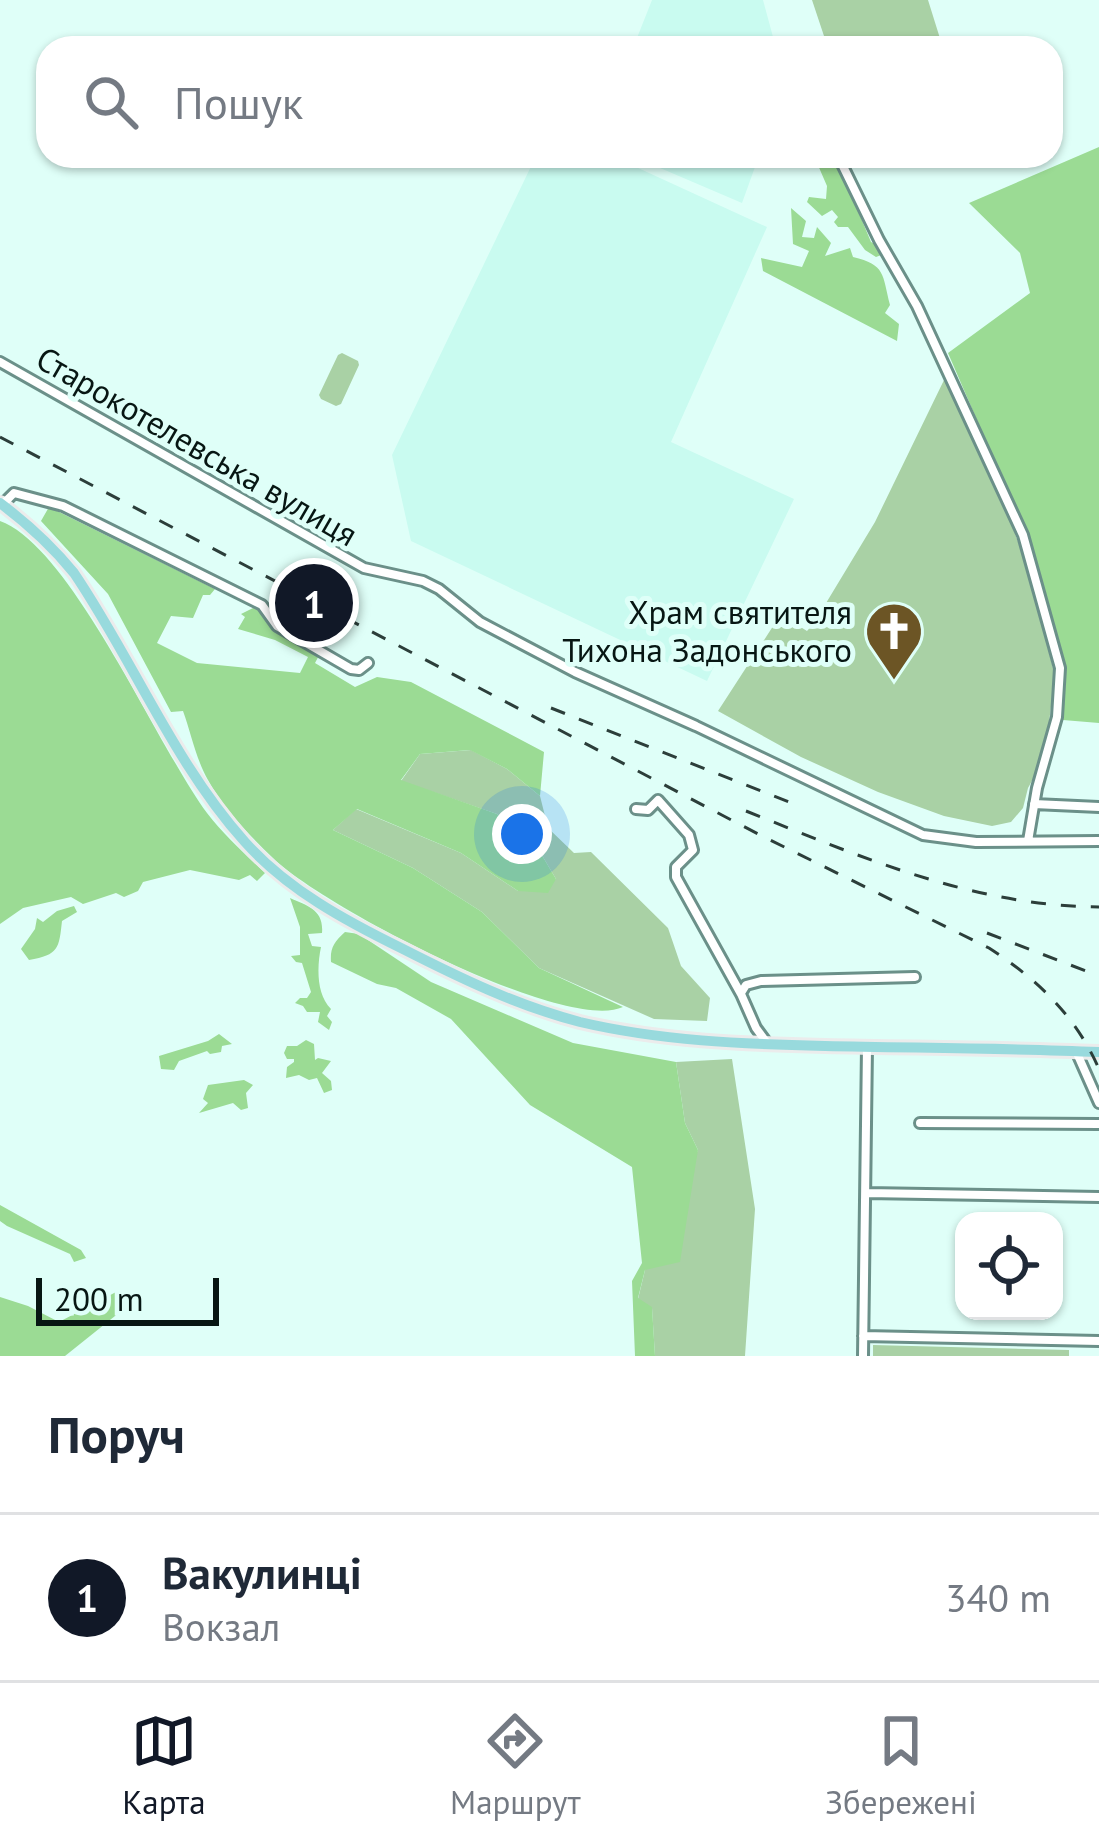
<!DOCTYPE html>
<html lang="uk">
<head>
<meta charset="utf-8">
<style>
  :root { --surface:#fff; --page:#f6f6f7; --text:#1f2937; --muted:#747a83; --line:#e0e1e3; --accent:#111827 }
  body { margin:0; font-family:"PT Sans",sans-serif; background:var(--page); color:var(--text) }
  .controls { position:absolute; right:36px; bottom:36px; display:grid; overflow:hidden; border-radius:24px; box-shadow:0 3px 9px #0004 }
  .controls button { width:108px; height:108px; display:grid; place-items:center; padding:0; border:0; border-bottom:3px solid var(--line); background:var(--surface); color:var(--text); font:60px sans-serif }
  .scale { position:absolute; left:36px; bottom:30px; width:183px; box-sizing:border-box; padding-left:12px; border:6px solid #071613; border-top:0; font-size:33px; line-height:42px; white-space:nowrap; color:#071613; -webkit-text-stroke:9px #dffff8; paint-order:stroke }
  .you { position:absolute; left:522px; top:834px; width:42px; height:42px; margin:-30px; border:9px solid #fff; border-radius:50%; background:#1a73e8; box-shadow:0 0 0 18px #1a73e833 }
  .badge { display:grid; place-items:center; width:78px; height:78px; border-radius:50%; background:var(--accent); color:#fff; font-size:39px; font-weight:700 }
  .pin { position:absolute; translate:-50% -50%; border:6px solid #fff; box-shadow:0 3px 12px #0006 }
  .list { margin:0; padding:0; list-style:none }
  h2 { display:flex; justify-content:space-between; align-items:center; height:156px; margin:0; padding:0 48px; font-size:51px }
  h2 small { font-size:39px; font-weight:400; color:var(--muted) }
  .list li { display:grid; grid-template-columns:78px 1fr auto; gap:36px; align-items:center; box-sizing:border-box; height:168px; padding:0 48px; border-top:3px solid var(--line) }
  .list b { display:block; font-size:45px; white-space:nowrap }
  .list p { margin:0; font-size:39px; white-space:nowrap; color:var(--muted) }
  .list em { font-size:39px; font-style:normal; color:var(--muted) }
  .icon { flex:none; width:66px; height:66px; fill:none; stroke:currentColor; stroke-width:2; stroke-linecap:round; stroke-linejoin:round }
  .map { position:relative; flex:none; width:1099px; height:1356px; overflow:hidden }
  .search { position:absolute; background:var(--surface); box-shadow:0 3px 9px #0004; left:36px; right:36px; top:36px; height:132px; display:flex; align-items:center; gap:30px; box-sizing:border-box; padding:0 42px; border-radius:36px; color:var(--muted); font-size:45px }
  .sheet { height:324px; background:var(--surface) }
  nav { display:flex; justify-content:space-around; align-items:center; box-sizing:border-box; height:168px; border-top:3px solid var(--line); background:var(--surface); font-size:33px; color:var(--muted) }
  nav a { display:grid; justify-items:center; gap:6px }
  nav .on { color:var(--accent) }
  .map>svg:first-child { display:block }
  .built { fill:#c9fbf0 }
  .green { fill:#a9d1a5 }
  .forest { fill:#9bdb94 }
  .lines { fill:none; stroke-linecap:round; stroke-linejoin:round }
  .minor-casing { stroke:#6b9089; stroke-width:14 }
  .major-casing { stroke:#ebecec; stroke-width:16 }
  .minor { stroke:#fff; stroke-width:8 }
  .major { stroke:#98dadd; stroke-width:10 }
  .rail { stroke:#2c3e3a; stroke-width:3; stroke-dasharray:15 15; stroke-linecap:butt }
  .labels { text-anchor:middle; stroke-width:10; stroke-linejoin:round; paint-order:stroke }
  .street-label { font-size:33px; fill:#071613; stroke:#dffff8 }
  .poi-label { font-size:33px; fill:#071613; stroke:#dffff8; text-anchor:end }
</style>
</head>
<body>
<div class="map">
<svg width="1099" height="1356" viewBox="0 0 1099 1356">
  <rect width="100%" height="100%" fill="#dffff8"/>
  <!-- built -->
  <path class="built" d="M 652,0 L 763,0 L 776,48 L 633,48 Z
    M 536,156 L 612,156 L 767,227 L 671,442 L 794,499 L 707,681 L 411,541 L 392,455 Z
    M 632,156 L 759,156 L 742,203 Z"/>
  <!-- green -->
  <path class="green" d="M 812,0 L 928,0 L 943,48 L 828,48 Z
    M 342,353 L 358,361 L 359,365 L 341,404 L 336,406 L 321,399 L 319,395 L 338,355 Z
    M 945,378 L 1009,517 L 1029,572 L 1055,676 L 1048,730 L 1038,770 L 1028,788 L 1023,808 L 1011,822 L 992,826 L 944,816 L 878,792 L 801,757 L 718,711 L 777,620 L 786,618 L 807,631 L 814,623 L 875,522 Z
    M 471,750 L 507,769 L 540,796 L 548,828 L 574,853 L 591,852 L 668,928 L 681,966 L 710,998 L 707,1021 L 654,1019 L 539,968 L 482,912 L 413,868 L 333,830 L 356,809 L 461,853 L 518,891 L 556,879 L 543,857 L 497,814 L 401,781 L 420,754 Z
    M 732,1059 L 755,1209 L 745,1356 L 655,1356 L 652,1308 L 638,1299 L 645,1270 L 698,1150 L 685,1123 L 676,1062 Z
    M 873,1345 L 1069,1350 L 1069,1356 L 873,1356 Z"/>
  <!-- forest -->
  <path class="forest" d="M 1099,147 L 1099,723 L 1063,720 L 1066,672 L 1027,536 L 948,353 L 1030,293 L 1020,253 L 969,203 Z
    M 814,156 L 835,156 L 871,242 L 879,246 L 884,254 L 876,257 L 865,250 L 848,227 L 838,227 L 834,222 L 838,217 L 832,210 L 822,216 L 807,202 L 809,197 L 826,199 L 827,186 Z
    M 791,208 L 806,221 L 802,237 L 814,238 L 817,227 L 831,243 L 825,256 L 850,248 L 853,257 C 886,265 882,274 890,305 L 885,313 L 899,324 L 897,341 L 763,271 L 761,258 L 802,267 L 809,251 L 793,244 Z
    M 49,507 L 215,589 L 210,595 L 203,595 L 193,618 L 171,616 L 157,643 L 197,663 L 300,673 L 308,657 L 275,640 L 238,629 L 245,617 L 241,614 L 255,607 L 296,634 L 312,635 L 326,642 L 315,663 L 355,687 L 377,677 L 411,682 L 544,752 L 540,796 L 507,769 L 470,750 L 420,754 L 401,780 L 497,814 L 543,857 L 556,879 L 548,893 L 518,891 L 461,853 L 357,809 L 333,830 L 413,868 L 482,912 L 539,968 L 623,1007 C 564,1034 319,904 273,858 C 250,836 224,809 208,780 C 196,759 191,733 183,711 L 171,712 L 108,594 L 41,521 Z
    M 0,521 C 72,547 157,746 207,813 C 224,835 245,854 265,873 L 257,881 L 250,875 L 239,880 L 190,870 L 143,882 L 138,891 L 124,897 L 116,893 L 83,904 L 71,897 L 23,908 L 0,924 Z
    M 290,898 C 308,906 324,910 322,933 L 308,934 L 312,946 L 321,947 C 317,966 316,994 331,1009 L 327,1016 L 332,1022 L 329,1030 L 318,1022 L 320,1012 L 307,1012 L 303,1006 L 295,1003 L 300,998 L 307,998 L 311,992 L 302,963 L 296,962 L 291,956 L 300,955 L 300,927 Z
    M 74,906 L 77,912 L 62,921 C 59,948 59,955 29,960 L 21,949 L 35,929 L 37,918 L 43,922 L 57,911 Z
    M 345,932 L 359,934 L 431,982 L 573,1043 L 676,1062 L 685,1123 L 698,1150 L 680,1262 L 645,1270 L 638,1298 L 652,1307 L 655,1356 L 635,1356 L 632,1281 L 642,1263 L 632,1167 L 530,1105 L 451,1019 L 396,988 L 377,984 L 331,962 C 330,948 334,942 345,932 Z
    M 219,1034 L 232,1044 L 222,1046 L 221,1052 L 210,1054 L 207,1051 L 179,1061 L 174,1070 L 161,1069 L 159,1056 L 208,1041 Z
    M 306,1040 L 314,1044 L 315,1060 L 318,1058 L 331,1061 L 322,1073 L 331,1081 L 332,1090 L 324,1093 L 317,1078 L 309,1080 L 299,1075 L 286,1078 L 287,1067 L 294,1062 L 294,1059 L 287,1059 L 284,1053 L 287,1046 L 297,1046 Z
    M 244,1080 L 253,1085 L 246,1093 L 248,1108 L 241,1110 L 233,1103 L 199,1113 L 208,1103 L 203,1099 L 208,1085 Z
    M 0,1205 L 81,1250 L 86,1258 L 74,1262 L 70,1254 L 7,1226 L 0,1221 Z
    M 116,1292 L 120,1312 L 65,1356 L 0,1356 L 0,1297 L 28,1306 L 59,1322 Z"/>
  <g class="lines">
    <!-- minor casing -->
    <g class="minor-casing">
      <path id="minor" d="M 838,156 L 879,240 L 917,306 L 1023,535 L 1060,668 L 1057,717 L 1037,788 L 1028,841
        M 0,362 L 364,568 L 423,581 L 439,589 L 480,622 L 575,672 L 696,726 L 923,835 L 976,842 L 1099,841
        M 2,505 L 14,493 L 63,506 L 262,605 L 277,626 L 351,669 L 359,670 L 368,663
        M 1034,804 L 1099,807
        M 636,809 L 648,810 L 658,800 L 689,835 L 693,850 L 676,867 L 676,877 L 741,994 L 756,1028 L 767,1043
        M 741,993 L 746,985 L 761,981 L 915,977
        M 1076,1051 L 1099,1103
        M 920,1123 L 1099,1124
        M 866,1193 L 1099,1197
        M 863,1336 L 1099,1341
        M 863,1356 L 867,1047"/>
    </g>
    <!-- major casing -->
    <g class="major-casing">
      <path id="major" d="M 0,503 C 28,524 52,546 74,573 C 133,660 174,763 245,842 C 288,890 346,921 403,949 C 460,978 518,1006 580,1022 C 661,1041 742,1044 825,1046 C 916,1048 1008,1048 1099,1052"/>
    </g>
    <!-- minor -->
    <use href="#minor" class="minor"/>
    <!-- major -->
    <use href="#major" class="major"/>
    <!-- rail -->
    <path class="rail" d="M 0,437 L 760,835 L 989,948 C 1037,979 1076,1016 1099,1069
      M 551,708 L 799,806
      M 746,811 C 861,857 973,906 1099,907
      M 987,933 L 1099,976"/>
  </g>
  <!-- icons -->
  <defs>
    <g id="church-pin" transform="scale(3)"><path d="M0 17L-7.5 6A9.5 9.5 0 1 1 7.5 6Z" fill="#6c5525" stroke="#dffff8"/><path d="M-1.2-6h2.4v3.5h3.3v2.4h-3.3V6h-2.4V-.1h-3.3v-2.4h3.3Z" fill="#fff"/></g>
  </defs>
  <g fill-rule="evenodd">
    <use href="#church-pin" x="894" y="631"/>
  </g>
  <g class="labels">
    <!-- street labels -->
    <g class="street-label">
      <text transform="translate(197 446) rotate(30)" y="12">Старокотелевська вулиця</text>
    </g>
    <!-- poi labels -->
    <g class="poi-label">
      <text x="852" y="624">Храм святителя<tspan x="852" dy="38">Тихона Задонського</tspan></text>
    </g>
  </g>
</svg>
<div class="controls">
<button><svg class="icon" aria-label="locate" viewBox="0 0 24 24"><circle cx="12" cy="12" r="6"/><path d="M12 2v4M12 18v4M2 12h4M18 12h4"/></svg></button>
</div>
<div class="scale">200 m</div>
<div class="you"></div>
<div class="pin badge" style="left:314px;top:603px">1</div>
<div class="search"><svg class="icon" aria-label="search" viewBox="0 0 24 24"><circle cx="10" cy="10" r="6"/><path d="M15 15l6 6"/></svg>Пошук</div>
</div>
<section class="sheet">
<h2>Поруч<small></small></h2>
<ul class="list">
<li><span class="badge">1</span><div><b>Вакулинці</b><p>Вокзал</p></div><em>340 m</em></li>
</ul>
</section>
<nav>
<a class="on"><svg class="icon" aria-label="map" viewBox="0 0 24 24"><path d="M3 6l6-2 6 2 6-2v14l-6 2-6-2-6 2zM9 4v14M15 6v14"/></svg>Карта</a>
<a><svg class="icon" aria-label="directions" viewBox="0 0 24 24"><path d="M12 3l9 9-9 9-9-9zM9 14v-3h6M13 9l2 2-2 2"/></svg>Маршрут</a>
<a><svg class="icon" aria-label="saved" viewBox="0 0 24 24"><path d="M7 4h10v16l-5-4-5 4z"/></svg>Збережені</a>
</nav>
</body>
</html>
